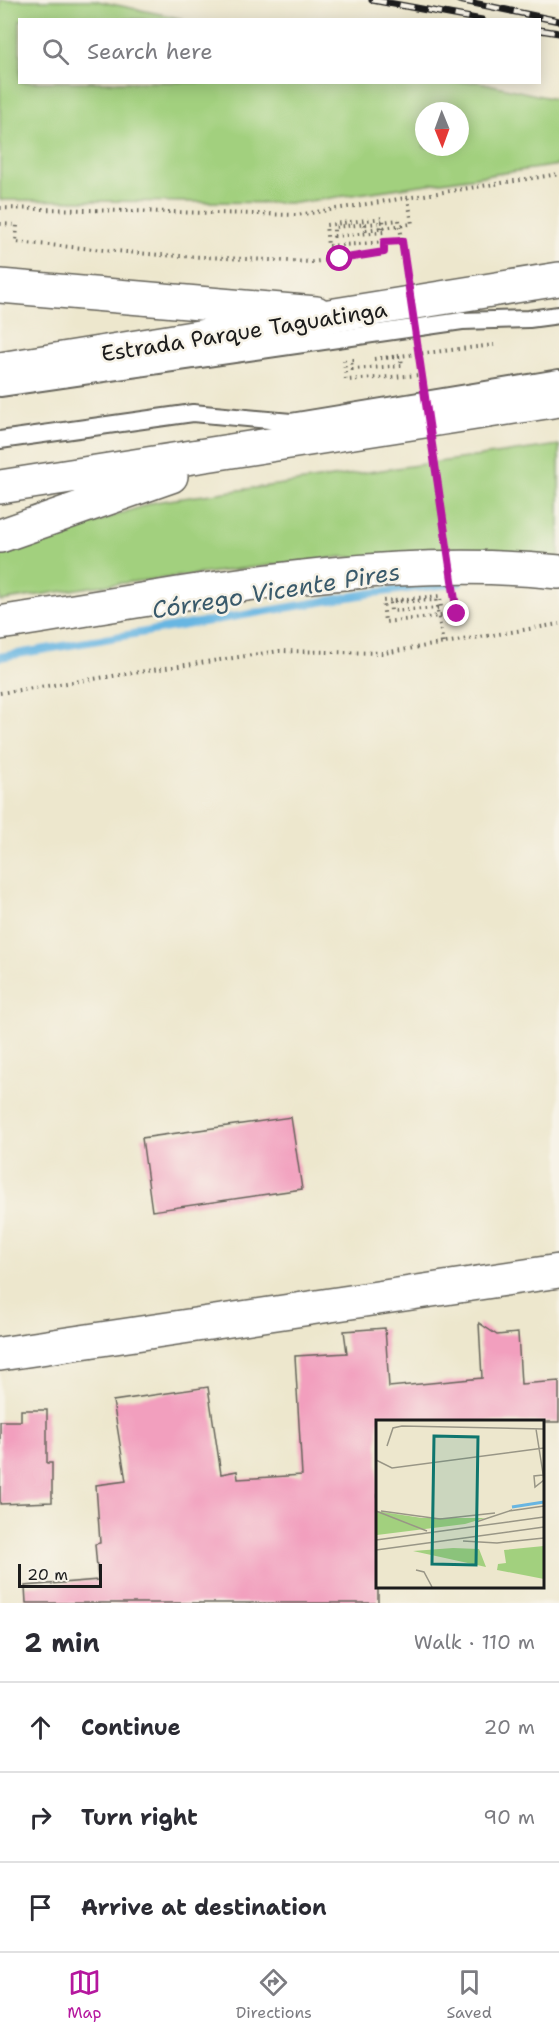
<!DOCTYPE html>
<html lang="en">
<head>
<meta charset="utf-8">
<style>
  :root { --surface:#fff; --page:#f7f7f7; --text:#2b2b33; --muted:#7c7c81; --line:#e1e1e2; --accent:#b5179e }
  body { margin:0; font-family:"Shantell Sans",sans-serif; background:var(--page); color:var(--text) }
  .compass { position:absolute; left:415px; top:102px; width:54px; height:54px; border-radius:50%; background:var(--surface); box-shadow:0 3px 15px #0003; rotate:179deg }
  .scale { position:absolute; left:18px; bottom:15px; width:84px; box-sizing:border-box; padding-left:6px; border:3px solid #1c1c1c; border-top:0; font-size:16px; line-height:21px; white-space:nowrap; color:#1c1c1c; -webkit-text-stroke:4px #f7f3e8; paint-order:stroke }
  .stop { position:absolute; width:18px; height:18px; margin:-14px; border:4px solid #b5179e; border-radius:50%; background:#fff }
  .stop.end { background:#b5179e; border-color:#fff; box-shadow:0 2px 6px #0008 }
  .list { margin:0; padding:0; list-style:none }
  h2 { display:flex; justify-content:space-between; align-items:center; height:78px; margin:0; padding:0 24px; font-size:26px }
  h2 small { font-size:20px; font-weight:400; color:var(--muted) }
  .list li { display:grid; grid-template-columns:39px 1fr auto; gap:18px; align-items:center; box-sizing:border-box; height:90px; padding:0 24px; border-top:2px solid var(--line) }
  .list b { display:block; font-size:22px; white-space:nowrap }
  .list em { font-size:20px; font-style:normal; color:var(--muted) }
  .icon { flex:none; width:33px; height:33px; fill:none; stroke:currentColor; stroke-width:2; stroke-linecap:round; stroke-linejoin:round }
  .map { position:relative; flex:none; width:559px; height:1603px; overflow:hidden }
  .search { position:absolute; background:var(--surface); box-shadow:0 3px 15px #0003; left:18px; right:18px; top:18px; height:66px; display:flex; align-items:center; gap:15px; box-sizing:border-box; padding:0 21px; border-radius:0px; color:var(--muted); font-size:22px }
  .sheet { height:348px; background:var(--surface) }
  nav { display:flex; justify-content:space-around; align-items:center; box-sizing:border-box; height:84px; border-top:2px solid var(--line); background:var(--surface); font-size:16px; color:var(--muted) }
  nav a { display:grid; justify-items:center; gap:3px }
  nav .on { color:var(--accent) }
  .map>svg:first-child { display:block }
  .green { fill:#a2d07e; stroke:#5f764d; stroke-width:1.5; fill-rule:evenodd }
  .lines { fill:none; stroke-linecap:round; stroke-linejoin:round }
  .stream { stroke:#68b6e2; stroke-width:8 }
  .building { fill:#f29fbe }
  .service-casing { stroke:#65635a; stroke-width:20 }
  .tertiary-casing { stroke:#65635a; stroke-width:36 }
  .primary-casing { stroke:#65635a; stroke-width:36 }
  .motorway-casing { stroke:#65635a; stroke-width:36 }
  .path { stroke:#65635a; stroke-width:4; stroke-dasharray:1.5 4.5; stroke-linecap:butt }
  .service { stroke:#fff; stroke-width:16 }
  .tertiary { stroke:#fff; stroke-width:33 }
  .primary { stroke:#fff; stroke-width:33 }
  .motorway { stroke:#fff; stroke-width:33 }
  .rail-casing { stroke:#1c1c1c; stroke-width:7 }
  .rail { stroke:#f7f3e8; stroke-width:4.5; stroke-dasharray:14; stroke-linecap:butt }
  .path-bridge { stroke:#65635a; stroke-width:4; stroke-dasharray:1.5 4.5; stroke-linecap:butt }
  .route { stroke:#b5179e; stroke-width:8 }
  .labels { text-anchor:middle; stroke-width:5; stroke-linejoin:round; paint-order:stroke }
  .street-label { font-size:22px; fill:#1c1c1c; stroke:#f7f3e8 }
  .water-label { font-size:24px; font-style:italic; fill:#3a5a6b; stroke:#f7f3e8 }
  .inset-river { fill:none; stroke:#68b6e2; stroke-width:3 }
  .inset-road { fill:none; stroke:#999686; stroke-width:1.5 }
  .view { fill:#0f766e; fill-opacity:0.15; stroke:#0f766e; stroke-width:3 }
  .inset-edge { fill:none; stroke:#1c1c1c; stroke-width:3 }
</style>
</head>
<body>
<div class="map">
<svg width="559" height="1603" viewBox="0 0 559 1603">
  <rect width="100%" height="100%" fill="#f7f3e8"/>
  <filter id="ink" filterUnits="userSpaceOnUse"><feTurbulence type="fractalNoise" baseFrequency=".0167" numOctaves="2"/><feDisplacementMap in="SourceGraphic" scale="12" xChannelSelector="R" yChannelSelector="G"/><feConvolveMatrix kernelMatrix="1 2 1 2 8 2 1 2 1" color-interpolation-filters="sRGB"/></filter>
  <filter id="wash" filterUnits="userSpaceOnUse"><feTurbulence type="fractalNoise" baseFrequency=".008" numOctaves="4" result="noise"/><feDisplacementMap in="SourceGraphic" scale="24" xChannelSelector="R" yChannelSelector="G"/><feGaussianBlur stdDeviation="1.35" result="paint"/><feColorMatrix in="noise" values="0 0 0 0 0 0 0 0 0 0 0 0 0 0 0 0 0 1.4 0 .05"/><feComposite in="paint" operator="in"/></filter>
  <g filter="url(#wash)">
    <rect width="100%" height="100%" fill="#ede7cd"/>
    <!-- green -->
    <path class="green" d="M 0,0 L 93,0 L 184,19 L 20,20 L 20,82 L 479,82 L 559,100 L 559,165 L 296,203 L 0,200 ZM 424,111 L 460,111 L 460,147 L 424,147 Z
      M 559,445 L 559,564 L 341,557 L 90,587 L 0,601 L 0,555 L 155,502 Z"/>
    <g class="lines">
      <!-- stream -->
      <path class="stream" d="M 0,657 L 372,593 L 459,583"/>
    </g>
    <g id="blocks">
      <!-- building -->
      <path class="building" d="M 291,1117 L 302,1189 L 152,1211 L 142,1138 Z
        M 479,1323 L 497,1335 L 518,1333 L 521,1384 L 559,1381 L 559,1422 L 378,1422 L 378,1603 L 26,1603 L 25,1586 L 98,1580 L 95,1544 L 100,1543 L 96,1485 L 126,1481 L 113,1401 L 208,1387 L 221,1474 L 237,1471 L 238,1479 L 302,1475 L 295,1356 L 347,1353 L 344,1331 L 385,1328 L 389,1387 L 482,1378 Z
        M 21,1410 L 47,1410 L 47,1463 L 52,1463 L 52,1502 L 0,1504 L 0,1421 L 21,1421 Z"/>
    </g>
  </g>
  <g filter="url(#ink)">
    <use href="#blocks" fill-opacity="0" stroke="#65635a" stroke-width="1.5"/>
    <g class="lines">
      <!-- service casing -->
      <g class="service-casing">
        <path id="service" d="M 0,388 L 462,321 L 529,319 L 559,315
          M 0,440 L 193,413 L 291,422 L 559,378"/>
      </g>
      <!-- tertiary casing -->
      <g class="tertiary-casing">
        <path id="tertiary" d="M 0,1354 L 559,1271"/>
      </g>
      <!-- primary casing -->
      <g class="primary-casing">
        <path id="primary" d="M 0,286 L 316,313
          M 0,623 C 182,595 375,553 559,572"/>
      </g>
      <!-- motorway casing -->
      <g class="motorway-casing">
        <path id="motorway" d="M 0,369 L 559,279
          M 0,487 L 559,400
          M 0,536 L 171,476"/>
      </g>
      <!-- path -->
      <path class="path" d="M 0,208 L 297,215 L 559,174
        M 381,222 L 399,220
        M 0,224 L 17,225 L 16,242 L 160,255 L 312,262 L 384,253 L 384,242
        M 365,224 L 366,230 L 412,224 L 408,198
        M 380,228 L 380,223 L 334,227 L 334,236 L 384,232 L 383,218 L 326,225 L 328,246 L 402,241
        M 374,359 L 494,345
        M 344,360 L 346,380 L 421,375
        M 354,360 L 351,360 L 352,369 L 402,366 L 401,357 L 381,358
        M 436,600 L 443,644
        M 0,693 L 279,651 L 384,653 L 559,624"/>
      <!-- service -->
      <use href="#service" class="service"/>
      <!-- tertiary -->
      <use href="#tertiary" class="tertiary"/>
      <!-- primary -->
      <use href="#primary" class="primary"/>
      <!-- motorway -->
      <use href="#motorway" class="motorway"/>
      <!-- rail casing -->
      <g class="rail-casing">
        <path id="rail" d="M 372,0 L 482,20
          M 459,0 L 559,21
          M 540,30 L 559,33"/>
      </g>
      <!-- rail -->
      <use href="#rail" class="rail"/>
      <!-- path-bridge -->
      <path class="path-bridge" d="M 399,220 L 457,614 L 385,622 L 383,601 L 440,596 L 441,608 L 391,611 L 390,602 L 436,600"/>
    </g>
  </g>
  <g class="lines" filter="url(#ink)">
    <!-- route -->
    <path class="route" d="M 340,259 L 384,252 L 384,242 L 402,241 L 457,614"/>
  </g>
  <g class="labels">
    <!-- street labels -->
    <g class="street-label">
      <text transform="translate(244 331) rotate(-9)" y="8">Estrada Parque Taguatinga</text>
    </g>
    <!-- water labels -->
    <g class="water-label">
      <text transform="translate(276 591) rotate(-9)" y="8">Córrego Vicente Pires</text>
    </g>
  </g>
  <!-- overview -->
  <g transform="translate(376 1420)">
    <rect width="168" height="168" fill="#ede7cd"/>
    <path d="M 0,91 L 46,98 L 109,98 L 89,104 L 1,115 ZM 168,126 L 168,159 L 121,150 L 122,144 L 130,143 L 128,130 ZM 77,128 L 103,129 L 110,147 L 37,131 Z" fill="#a2d07e"/>
    <path class="inset-river" d="M 136,87 L 168,82"/>
    <path class="inset-road" d="M 160,9 L 168,60 L 159,67 L 158,56 L 167,55M 11,26 L 17,8 L 26,6 L 168,9M 0,40 L 16,48 L 168,28M 0,91 L 51,111M 5,91 L 64,99 L 119,93M 133,91 L 168,86M 100,102 L 136,90M 0,120 L 168,97M 87,121 L 121,123 L 168,118M 0,130 L 168,107M 40,150 L 48,152 L 56,167"/>
    <path class="view" d="M 58,16 L 102,17 L 100,145 L 56,144 Z"/>
    <rect width="168" height="168" class="inset-edge"/>
  </g>
</svg>
<svg class="compass" viewBox="-18 -18 36 36"><path d="M0-13l5 13h-10z" fill="#e53935"/><path d="M0 13l5-13h-10z" fill="#7c7c81"/></svg>
<div class="scale">20 m</div>
<div class="stop" style="left:340px;top:259px"></div>
<div class="stop end" style="left:457px;top:614px"></div>
<div class="search"><svg class="icon" aria-label="search" viewBox="0 0 24 24"><circle cx="10" cy="10" r="6"/><path d="M15 15l6 6"/></svg>Search here</div>
</div>
<section class="sheet">
<h2>2 min<small>Walk · 110 m</small></h2>
<ul class="list">
<li><svg class="icon" aria-label="ahead" viewBox="0 0 24 24"><path d="M12 20V5M6 11l6-6 6 6"/></svg><div><b>Continue</b></div><em>20 m</em></li>
<li><svg class="icon" aria-label="right" viewBox="0 0 24 24"><path d="M7 20v-9h11M14 6l5 5-5 5"/></svg><div><b>Turn right</b></div><em>90 m</em></li>
<li><svg class="icon" aria-label="arrive" viewBox="0 0 24 24"><path d="M6 21V4h12l-3 4 3 4H6"/></svg><div><b>Arrive at destination</b></div></li>
</ul>
</section>
<nav>
<a class="on"><svg class="icon" aria-label="map" viewBox="0 0 24 24"><path d="M3 6l6-2 6 2 6-2v14l-6 2-6-2-6 2zM9 4v14M15 6v14"/></svg>Map</a>
<a><svg class="icon" aria-label="directions" viewBox="0 0 24 24"><path d="M12 3l9 9-9 9-9-9zM9 14v-3h6M13 9l2 2-2 2"/></svg>Directions</a>
<a><svg class="icon" aria-label="saved" viewBox="0 0 24 24"><path d="M7 4h10v16l-5-4-5 4z"/></svg>Saved</a>
</nav>
</body>
</html>
